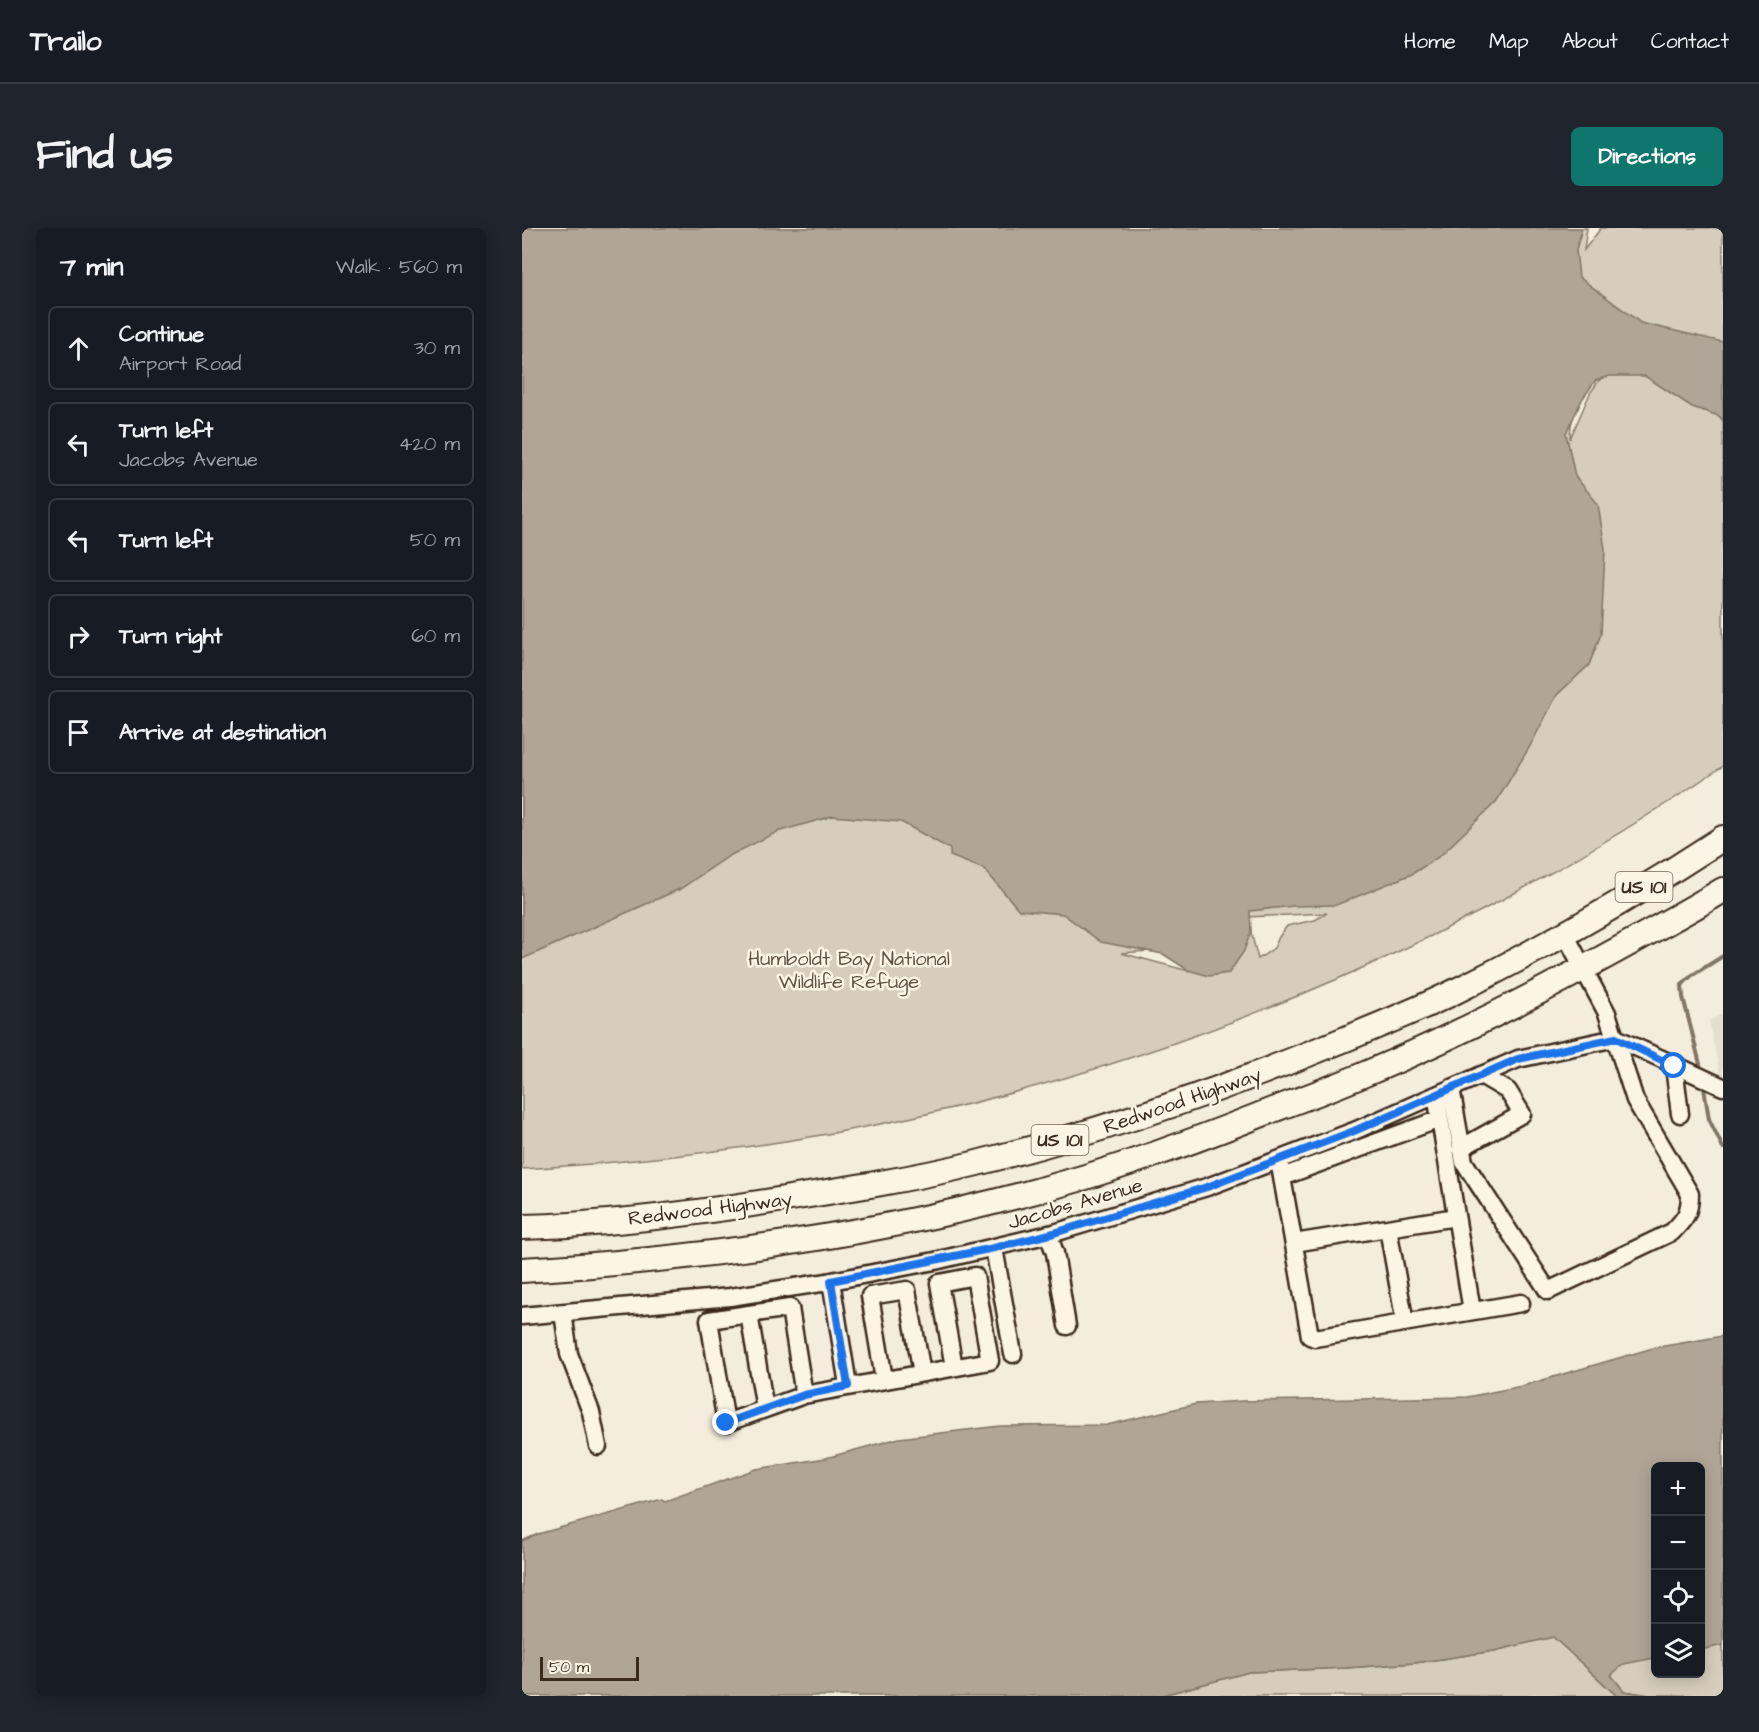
<!DOCTYPE html>
<html lang="en">
<head>
<meta charset="utf-8">
<style>
  :root { --surface:#171b24; --page:#20242c; --text:#f1f3f6; --muted:#9ea1a6; --line:#363941; --accent:#0f766e }
  body { margin:0; font-family:"Architects Daughter",sans-serif; background:var(--page); color:var(--text) }
  .controls { position:absolute; right:18px; bottom:18px; display:grid; overflow:hidden; border-radius:9px; box-shadow:0 3px 15px #0003 }
  .controls button { width:54px; height:54px; display:grid; place-items:center; padding:0; border:0; border-bottom:2px solid var(--line); background:var(--surface); color:var(--text); font:30px sans-serif }
  .scale { position:absolute; left:18px; bottom:15px; width:99px; box-sizing:border-box; padding-left:6px; border:3px solid #3b2a1e; border-top:0; font-size:16px; line-height:21px; white-space:nowrap; color:#3b2a1e; -webkit-text-stroke:4px #fcf5e5; paint-order:stroke }
  .stop { position:absolute; width:18px; height:18px; margin:-14px; border:4px solid #1a73e8; border-radius:50%; background:#fff }
  .stop.end { background:#1a73e8; border-color:#fff; box-shadow:0 2px 6px #0008 }
  .list { margin:0; padding:0; list-style:none }
  h2 { display:flex; justify-content:space-between; align-items:center; height:78px; margin:0; padding:0 24px; font-size:26px }
  h2 small { font-size:20px; font-weight:400; color:var(--muted) }
  .list li { display:grid; grid-template-columns:39px 1fr auto; gap:18px; align-items:center; box-sizing:border-box; height:84px; margin:0 12px 12px; padding:0 12px; border:2px solid var(--line); border-radius:9px }
  .list b { display:block; font-size:22px; white-space:nowrap }
  .list p { margin:0; font-size:20px; white-space:nowrap; color:var(--muted) }
  .list em { font-size:20px; font-style:normal; color:var(--muted) }
  .icon { flex:none; width:33px; height:33px; fill:none; stroke:currentColor; stroke-width:2; stroke-linecap:round; stroke-linejoin:round }
  .map { position:relative; flex:none; width:1201px; height:1468px; overflow:hidden; border-radius:9px }
  header { display:flex; align-items:center; gap:36px; box-sizing:border-box; height:84px; padding:0 30px; background:var(--surface); border-bottom:2px solid var(--line) }
  header strong { font-size:28px }
  nav { display:flex; gap:33px; margin-inline-start:auto; font-size:21px }
  .intro { display:flex; align-items:center; justify-content:space-between; box-sizing:border-box; height:144px; padding:0 36px }
  h1 { margin:0; font-size:42px }
  .button { padding:15px 27px; border-radius:9px; background:var(--accent); color:#fff; font-size:21px; font-weight:700 }
  main { display:flex; gap:36px; padding:0 36px }
  aside { flex:1; background:var(--surface); border-radius:9px; box-shadow:0 3px 15px #0003 }
  .map>svg:first-child { display:block }
  .built { fill:#e5ddce }
  .green { fill:#d6cdbd; stroke:#887c6e; stroke-width:1.5; fill-rule:evenodd }
  .water { fill:#b0a596; stroke:#817466; stroke-width:1.5 }
  .lines { fill:none; stroke-linecap:round; stroke-linejoin:round }
  .stream { stroke:#817466; stroke-width:4 }
  .minor-casing { stroke:#3b2a1e; stroke-width:21 }
  .highway-casing { stroke:#3b2a1e; stroke-width:28 }
  .minor { stroke:#fcf5e5; stroke-width:16 }
  .highway { stroke:#fcf5e5; stroke-width:24 }
  .route { stroke:#1a73e8; stroke-width:8 }
  .labels { text-anchor:middle; stroke-width:5; stroke-linejoin:round; paint-order:stroke }
  .shield { fill:#fcf5e5; stroke:#75675a; stroke-width:1.5 }
  .shield-label { font-size:18px; font-weight:bold; fill:#3b2a1e }
  .park-label { font-size:20px; fill:#625346; stroke:#fcf5e5 }
  .street-label { font-size:20px; fill:#3b2a1e; stroke:#fcf5e5 }
</style>
</head>
<body>
<header>
<strong>Trailo</strong>
<nav><a>Home</a><a>Map</a><a>About</a><a>Contact</a></nav>
</header>
<div class="intro"><h1>Find us</h1><a class="button">Directions</a></div>
<main>
<aside>
<h2>7 min<small>Walk · 560 m</small></h2>
<ul class="list">
<li><svg class="icon" aria-label="ahead" viewBox="0 0 24 24"><path d="M12 20V5M6 11l6-6 6 6"/></svg><div><b>Continue</b><p>Airport Road</p></div><em>30 m</em></li>
<li><svg class="icon" aria-label="left" viewBox="0 0 24 24"><path d="M17 20v-9H6M10 6l-5 5 5 5"/></svg><div><b>Turn left</b><p>Jacobs Avenue</p></div><em>420 m</em></li>
<li><svg class="icon" aria-label="left" viewBox="0 0 24 24"><path d="M17 20v-9H6M10 6l-5 5 5 5"/></svg><div><b>Turn left</b></div><em>50 m</em></li>
<li><svg class="icon" aria-label="right" viewBox="0 0 24 24"><path d="M7 20v-9h11M14 6l5 5-5 5"/></svg><div><b>Turn right</b></div><em>60 m</em></li>
<li><svg class="icon" aria-label="arrive" viewBox="0 0 24 24"><path d="M6 21V4h12l-3 4 3 4H6"/></svg><div><b>Arrive at destination</b></div></li>
</ul>
</aside>
<div class="map">
<svg width="1201" height="1468" viewBox="0 0 1201 1468">
  <rect width="100%" height="100%" fill="#f4eddd"/>
  <filter id="ink" filterUnits="userSpaceOnUse"><feTurbulence type="fractalNoise" baseFrequency=".0167" numOctaves="2"/><feDisplacementMap in="SourceGraphic" scale="12" xChannelSelector="R" yChannelSelector="G"/><feConvolveMatrix kernelMatrix="1 2 1 2 8 2 1 2 1" color-interpolation-filters="sRGB"/></filter>
  <g filter="url(#ink)">
    <!-- built -->
    <path class="built" d="M 1201,785 L 1201,848 L 1198,847 L 1187,793 Z"/>
    <!-- green -->
    <path class="green" d="M 0,0 L 1065,0 L 1062,22 L 1079,0 L 1201,0 L 1201,538 C 959,704 682,824 396,888 C 266,917 133,933 0,941 ZM 1084,143 L 1068,165 L 1048,211 L 1049,197 L 1057,169 ZM 805,685 L 793,692 L 765,698 L 757,709 L 752,720 L 736,731 L 725,689 ZM 628,723 L 648,727 L 667,743 L 599,725 Z
      M 1201,1326 L 1201,1468 L 1127,1467 L 1102,1463 L 1089,1447 L 1133,1335 L 1134,1446 L 1178,1446 L 1179,1329 Z
      M 1031,1409 L 1095,1468 L 637,1468 L 727,1444 L 824,1440 L 893,1435 L 972,1423 Z"/>
    <!-- water -->
    <path class="water" d="M 0,0 L 1060,0 L 1054,22 L 1057,49 L 1119,95 L 1201,114 L 1201,193 L 1197,188 L 1170,179 L 1123,148 L 1088,148 L 1074,152 L 1061,170 L 1044,205 L 1053,248 L 1076,276 L 1083,321 L 1079,406 L 1067,437 L 1035,467 L 1007,520 L 974,574 L 918,628 L 890,646 L 814,677 L 771,678 L 728,683 L 729,703 L 722,723 L 707,745 L 687,748 L 666,742 L 641,726 L 579,714 L 541,686 L 497,682 L 462,641 L 428,628 L 428,621 L 379,594 L 311,588 L 255,604 L 207,628 L 158,661 L 0,731 Z
      M 1201,1108 L 1201,1417 L 1179,1422 L 1178,1238 L 1134,1238 L 1133,1430 L 1102,1436 L 1089,1447 L 1102,1463 L 1127,1467 L 1198,1468 L 1095,1468 L 1031,1409 L 972,1423 L 893,1435 L 824,1440 L 727,1444 L 637,1468 L 0,1468 L 0,1313 L 16,1306 L 140,1271 L 143,1273 L 234,1241 L 304,1230 L 377,1210 L 478,1198 L 585,1197 L 674,1176 L 721,1173 L 945,1169 L 1000,1158 L 1131,1120 Z"/>
    <g class="lines">
      <!-- stream -->
      <path class="stream" d="M 1180,844 L 1161,769 L 1160,757 L 1169,748 L 1201,728
        M 1181,854 L 1187,891 L 1201,920"/>
      <!-- minor casing -->
      <g class="minor-casing">
        <path id="minor" d="M 1094,810 L 1201,859
          M 1152,838 L 1158,886
          M 929,860 L 942,934 L 1026,1063 L 1150,1004 C 1163,991 1168,985 1168,966 L 1113,872 L 1085,785 L 1043,706
          M 914,867 L 950,1083
          M 939,920 L 1000,886 L 986,863 L 959,847
          M 757,932 L 788,1108 L 793,1110 L 999,1075
          M 760,949 L 918,891
          M 866,1000 L 883,1095
          M 526,1006 L 533,1025 L 545,1098
          M 772,1015 L 934,989
          M 472,1020 L 491,1126
          M 309,1053 L 326,1157
          M 41,1085 L 47,1126 L 69,1184 L 76,1218
          M 227,1086 L 268,1080 L 282,1167
          M 0,1088 L 208,1069 L 299,1055 L 413,1033 L 532,1005 L 685,959 L 761,930 L 832,903 L 996,831 L 1094,810
          M 362,1151 L 348,1068 L 385,1062 L 400,1145
          M 243,1181 L 227,1086 L 187,1092 L 204,1195 L 282,1167 L 468,1133 L 453,1048 L 417,1055 L 432,1139"/>
      </g>
      <!-- highway casing -->
      <g class="highway-casing">
        <path id="highway" d="M 0,999 C 87,997 176,985 262,971 C 325,961 389,951 451,936 C 566,907 677,870 786,826 C 834,807 882,788 928,766 C 1022,720 1114,667 1201,610
          M 0,1042 C 168,1032 336,1010 499,967 C 586,945 670,914 753,881 C 783,870 813,859 843,846 C 933,809 1021,763 1106,716 C 1138,698 1170,681 1201,662"/>
      </g>
      <!-- minor -->
      <use href="#minor" class="minor"/>
      <!-- highway -->
      <use href="#highway" class="highway"/>
    </g>
  </g>
  <g class="lines" filter="url(#ink)">
    <!-- route -->
    <path class="route" d="M 204,1195 L 282,1167 L 326,1158 L 309,1053 L 472,1020 L 532,1005 L 685,959 L 832,903 L 996,831 L 1094,810 L 1152,838"/>
  </g>
  <g class="labels">
    <!-- shield labels -->
    <g class="shield">
      <rect x="1093.5" y="644" width="57" height="30" rx="4.5"/>
      <rect x="509.5" y="897" width="57" height="30" rx="4.5"/>
    </g>
    <g class="shield-label">
      <text x="1122" y="665">US 101</text>
      <text x="538" y="918">US 101</text>
    </g>
    <!-- park labels -->
    <g class="park-label">
      <text x="327" y="737">Humboldt Bay National<tspan x="327" dy="23">Wildlife Refuge</tspan></text>
    </g>
    <!-- street labels -->
    <g class="street-label">
      <text transform="translate(660 872) rotate(-19)" y="7">Redwood Highway</text>
      <text transform="translate(553 975) rotate(-16)" y="7">Jacobs Avenue</text>
      <text transform="translate(188 980) rotate(-7)" y="7">Redwood Highway</text>
    </g>
  </g>
</svg>
<div class="controls">
<button>+</button>
<button>−</button>
<button><svg class="icon" aria-label="locate" viewBox="0 0 24 24"><circle cx="12" cy="12" r="6"/><path d="M12 2v4M12 18v4M2 12h4M18 12h4"/></svg></button>
<button><svg class="icon" aria-label="layers" viewBox="0 0 24 24"><path d="M12 4l9 5-9 5-9-5zM3 14l9 5 9-5"/></svg></button>
</div>
<div class="scale">50 m</div>
<div class="stop" style="left:1152px;top:838px"></div>
<div class="stop end" style="left:204px;top:1195px"></div>
</div>
</main>
</body>
</html>
